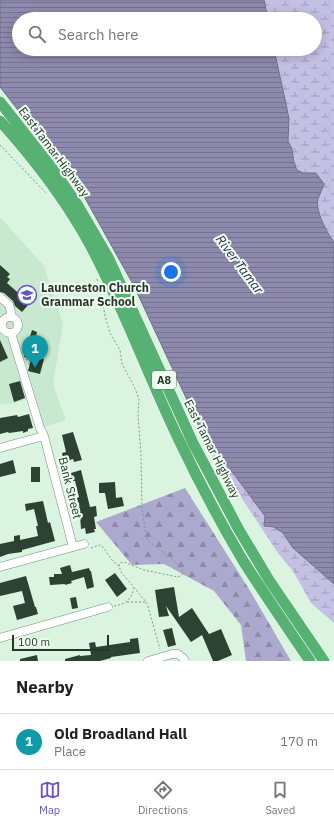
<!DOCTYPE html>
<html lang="en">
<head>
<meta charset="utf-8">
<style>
  :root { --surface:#fff; --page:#f2f2f2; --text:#202124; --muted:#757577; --line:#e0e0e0; --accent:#6b4fc8 }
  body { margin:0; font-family:"IBM Plex Sans",sans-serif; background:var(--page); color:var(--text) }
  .scale { position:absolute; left:12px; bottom:10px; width:97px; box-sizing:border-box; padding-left:4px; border:2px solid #2a342c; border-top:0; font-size:11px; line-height:14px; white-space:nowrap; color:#2a342c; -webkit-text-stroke:3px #effff2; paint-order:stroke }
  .you { position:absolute; left:171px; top:272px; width:14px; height:14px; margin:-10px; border:3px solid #fff; border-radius:50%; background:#1a73e8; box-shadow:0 0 0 6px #1a73e833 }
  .badge { display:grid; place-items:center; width:26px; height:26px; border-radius:50%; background:var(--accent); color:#fff; font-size:13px; font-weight:700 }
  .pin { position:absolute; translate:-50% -33px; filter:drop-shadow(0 1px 2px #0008) }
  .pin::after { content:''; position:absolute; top:21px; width:14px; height:12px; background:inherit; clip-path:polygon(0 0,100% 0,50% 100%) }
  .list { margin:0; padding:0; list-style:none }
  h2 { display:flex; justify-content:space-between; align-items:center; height:52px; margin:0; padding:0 16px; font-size:17px }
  h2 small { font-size:13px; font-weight:400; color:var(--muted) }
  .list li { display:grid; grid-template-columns:26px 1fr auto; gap:12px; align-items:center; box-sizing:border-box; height:56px; padding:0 16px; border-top:1px solid var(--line) }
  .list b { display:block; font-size:15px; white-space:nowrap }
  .list p { margin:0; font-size:13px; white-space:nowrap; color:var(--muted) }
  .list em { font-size:13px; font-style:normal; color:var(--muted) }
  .icon { flex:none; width:22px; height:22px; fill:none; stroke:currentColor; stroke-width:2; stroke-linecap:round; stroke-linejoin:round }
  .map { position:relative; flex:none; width:334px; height:661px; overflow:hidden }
  .search { position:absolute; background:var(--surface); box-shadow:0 2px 10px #0003; left:12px; right:12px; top:12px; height:44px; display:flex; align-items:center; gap:10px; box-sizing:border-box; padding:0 14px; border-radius:22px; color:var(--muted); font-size:15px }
  .sheet { height:108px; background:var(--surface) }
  nav { display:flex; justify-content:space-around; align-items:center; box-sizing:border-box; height:56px; border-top:1px solid var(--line); background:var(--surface); font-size:11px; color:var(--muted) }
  nav a { display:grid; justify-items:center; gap:2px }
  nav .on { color:var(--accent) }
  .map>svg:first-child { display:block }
  .built { fill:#c8e8cf }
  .forest { fill:url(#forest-firs) }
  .wetland { fill:url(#wetland-marsh) }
  .water { fill:url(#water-rules); stroke:#707087 }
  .building { fill:#2d4232 }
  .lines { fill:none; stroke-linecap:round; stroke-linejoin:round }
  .minor-casing { stroke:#778e7c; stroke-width:9 }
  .highway-casing { stroke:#fff; stroke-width:12 }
  .path { stroke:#859789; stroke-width:1; stroke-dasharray:2 2; stroke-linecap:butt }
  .minor { stroke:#fff; stroke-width:8 }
  .highway { stroke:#57b173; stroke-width:11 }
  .labels { text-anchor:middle; stroke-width:4; stroke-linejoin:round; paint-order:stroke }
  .shield { fill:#effff2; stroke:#657167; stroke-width:1 }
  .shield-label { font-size:11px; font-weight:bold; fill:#2a342c }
  .street-label { font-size:12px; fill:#2a342c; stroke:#effff2 }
  .poi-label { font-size:12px; font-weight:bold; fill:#2a342c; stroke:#effff2; text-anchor:start }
  .water-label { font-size:13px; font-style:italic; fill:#2b2150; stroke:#effff2 }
</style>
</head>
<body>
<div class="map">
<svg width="334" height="661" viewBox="0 0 334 661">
  <defs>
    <pattern id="forest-firs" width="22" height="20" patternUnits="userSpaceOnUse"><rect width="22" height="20" fill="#aca9ce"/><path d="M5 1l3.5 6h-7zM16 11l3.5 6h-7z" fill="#8c8aa7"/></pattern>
    <pattern id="wetland-marsh" width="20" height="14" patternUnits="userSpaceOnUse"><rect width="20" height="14" fill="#c3c0e4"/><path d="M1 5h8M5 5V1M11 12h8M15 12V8" fill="none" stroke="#9f9db9"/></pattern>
    <pattern id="water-rules" width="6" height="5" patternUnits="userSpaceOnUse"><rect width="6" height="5" fill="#8e8aae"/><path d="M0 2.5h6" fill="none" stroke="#74728e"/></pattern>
  </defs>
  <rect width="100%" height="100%" fill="#daf4e0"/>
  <!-- built -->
  <path class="built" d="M 0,217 L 44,266 L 63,324 L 53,384 L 66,420 L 38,429 L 28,399 L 14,403 L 0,404 Z"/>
  <!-- forest -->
  <path class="forest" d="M 185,488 L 249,589 L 291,661 L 246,661 L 241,625 L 214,591 L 164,564 L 132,565 L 96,522 Z"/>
  <!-- wetland -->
  <path class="wetland" d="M 174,0 L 334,0 L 334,279 L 178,49 L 315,49 L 315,19 L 174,19 Z
    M 203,436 L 219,454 L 265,516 L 264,526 L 274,527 L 283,533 L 293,548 L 334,584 L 334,623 L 311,603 L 293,571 L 278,553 L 211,452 Z"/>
  <!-- water -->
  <path class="water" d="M 0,0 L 264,0 L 268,19 L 19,19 L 19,49 L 274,49 L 286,104 L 289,119 L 288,141 L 292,149 L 294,163 L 297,170 L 303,173 L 316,173 L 324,184 C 322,189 320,194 318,199 C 315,211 327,233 334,242 L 334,584 L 293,548 L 283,533 L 274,527 L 264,526 L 265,516 L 219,454 L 203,436 L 194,415 L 134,286 L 81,191 L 0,87 Z"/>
  <!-- building -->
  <path class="building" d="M 0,265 L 10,274 L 7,277 L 10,279 L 7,283 L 23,297 L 21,299 L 28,305 L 22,312 L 15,306 L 13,301 L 4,293 L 0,292 Z
    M 32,330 L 37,332 L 30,358 L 24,357 Z
    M 0,340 L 8,358 L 0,362 Z
    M 32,356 L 44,359 L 40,374 L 28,371 Z
    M 20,381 L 25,398 L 14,402 L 9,384 Z
    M 29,414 L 33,428 L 28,429 L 28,431 L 23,433 L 23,431 L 9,433 L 8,432 L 0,434 L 0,418 L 17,415 L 18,417 Z
    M 73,432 L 82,460 L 74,462 L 73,459 L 64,462 L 62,453 L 66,452 L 62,435 Z
    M 13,460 L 16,473 L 0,477 L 0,464 Z
    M 31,467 L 40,467 L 40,482 L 31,482 Z
    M 81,470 L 90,507 L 96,506 L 97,516 L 94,517 L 96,529 L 94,529 L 95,532 L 86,534 L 85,528 L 81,529 L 79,502 L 78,503 L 77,498 L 79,497 L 75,481 L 73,481 L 71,473 Z
    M 115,482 L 116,498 L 122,497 L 124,506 L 108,509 L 105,493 L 99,493 L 99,483 Z
    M 43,501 L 48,523 L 50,522 L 55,541 L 22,550 L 22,552 L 8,554 L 0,557 L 0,544 L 14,541 L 14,536 L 20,535 L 20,540 L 38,536 L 36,526 L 38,526 L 34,509 L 26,511 L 25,504 Z
    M 70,565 L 72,572 L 89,568 L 90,571 L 91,571 L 94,587 L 87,589 L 84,577 L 71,581 L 72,583 L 65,585 L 65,584 L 50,585 L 49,577 L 54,577 L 54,574 L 62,574 L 60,568 Z
    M 115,573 L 127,589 L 117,597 L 105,580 Z
    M 26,576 L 35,607 L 36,607 L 38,614 L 17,620 L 13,606 L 25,603 L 22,591 L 0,596 L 0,583 Z
    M 174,587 L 179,617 L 192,608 L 209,634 L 221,629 L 232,655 L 218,661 L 213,661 L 202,635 L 191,642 L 166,606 L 169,616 L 159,617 L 155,590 Z
    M 76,597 L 78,608 L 72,609 L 70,598 Z
    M 172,628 L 176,645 L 168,647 L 163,630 Z
    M 138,638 L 140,653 L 111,657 L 111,658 L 100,661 L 65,661 L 65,659 L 80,655 L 80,656 L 91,655 L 89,643 L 95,642 L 96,647 L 130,642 L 130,639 Z
    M 37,655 L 38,661 L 20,661 L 20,659 Z"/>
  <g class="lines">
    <!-- minor casing -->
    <g class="minor-casing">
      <path id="minor" d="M 0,297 L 9,305 L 12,316
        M2 325a8 8 0 1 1 16 0a8 8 0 1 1-16 0Z
        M 11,333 L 40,428 L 44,436 L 73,547
        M 0,448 L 44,436
        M 0,567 L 84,544
        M 0,638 L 108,607
        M 148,661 L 172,654 L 178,654 L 183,658 L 185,661"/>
    </g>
    <!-- highway casing -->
    <g class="highway-casing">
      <path id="highway" d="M 0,102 L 55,172 L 77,204 L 109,259 L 193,443 L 239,530 L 269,580 L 324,661
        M 0,121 C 34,159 66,200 90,245 C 124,308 148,376 179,440 C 198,480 219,520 242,559 C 264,594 287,627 310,661"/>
    </g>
    <!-- path -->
    <path class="path" d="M 0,145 L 47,194
      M 97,279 L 103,304 L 105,316 L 110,333 L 120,350 L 122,364 L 134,386 L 139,399 L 138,416 L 141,454 L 142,509 L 147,540 L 178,564 L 183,572 L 182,575 L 178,577 L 144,570 L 124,562 L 120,563 L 119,566
      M 26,359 L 33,362
      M 29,365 L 30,360
      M 91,548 L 99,545 L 102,546 L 112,560 L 119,566 L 121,572 L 147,603 L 160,649
      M 127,602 L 146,602
      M 114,606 C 126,604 131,600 134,588"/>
    <!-- minor -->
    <use href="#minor" class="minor"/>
    <!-- highway -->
    <use href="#highway" class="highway"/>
  </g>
  <!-- icons -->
  <defs>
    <g id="school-ring" transform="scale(1)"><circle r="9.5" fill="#effff2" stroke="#6b4fc8" stroke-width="1.5"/><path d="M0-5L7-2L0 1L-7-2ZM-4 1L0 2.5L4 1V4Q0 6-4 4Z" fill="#6b4fc8"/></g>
  </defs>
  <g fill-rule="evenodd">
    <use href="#school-ring" x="27" y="295"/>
  </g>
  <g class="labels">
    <!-- shield labels -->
    <rect class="shield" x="152" y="371" width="24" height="18" rx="3"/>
    <g class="shield-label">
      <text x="164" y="384">A8</text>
    </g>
    <!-- street labels -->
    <g class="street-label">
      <text transform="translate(54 152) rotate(53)" y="4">East Tamar Highway</text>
      <text transform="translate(212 449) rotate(63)" y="4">East Tamar Highway</text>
      <text transform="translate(70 488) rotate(76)" y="4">Bank Street</text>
    </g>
    <!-- poi labels -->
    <g class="poi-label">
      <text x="41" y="292">Launceston Church<tspan x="41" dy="14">Grammar School</tspan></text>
    </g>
    <!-- water labels -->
    <g class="water-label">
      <text transform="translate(240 264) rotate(53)" y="5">River Tamar</text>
    </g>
  </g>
</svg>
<div class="scale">100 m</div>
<div class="you"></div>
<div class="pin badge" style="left:35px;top:368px;background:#0f9aa8">1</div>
<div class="search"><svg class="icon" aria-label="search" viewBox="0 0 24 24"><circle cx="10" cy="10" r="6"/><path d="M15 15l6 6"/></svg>Search here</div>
</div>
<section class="sheet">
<h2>Nearby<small></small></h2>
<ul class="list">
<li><span class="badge" style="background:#0f9aa8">1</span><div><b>Old Broadland Hall</b><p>Place</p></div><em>170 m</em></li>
</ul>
</section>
<nav>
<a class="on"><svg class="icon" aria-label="map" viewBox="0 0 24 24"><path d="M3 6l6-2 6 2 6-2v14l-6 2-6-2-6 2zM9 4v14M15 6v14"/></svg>Map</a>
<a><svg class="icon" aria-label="directions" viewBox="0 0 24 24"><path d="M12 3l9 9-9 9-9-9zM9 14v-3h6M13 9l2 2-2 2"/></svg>Directions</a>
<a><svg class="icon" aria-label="saved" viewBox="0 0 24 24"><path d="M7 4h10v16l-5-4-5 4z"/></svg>Saved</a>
</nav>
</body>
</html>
